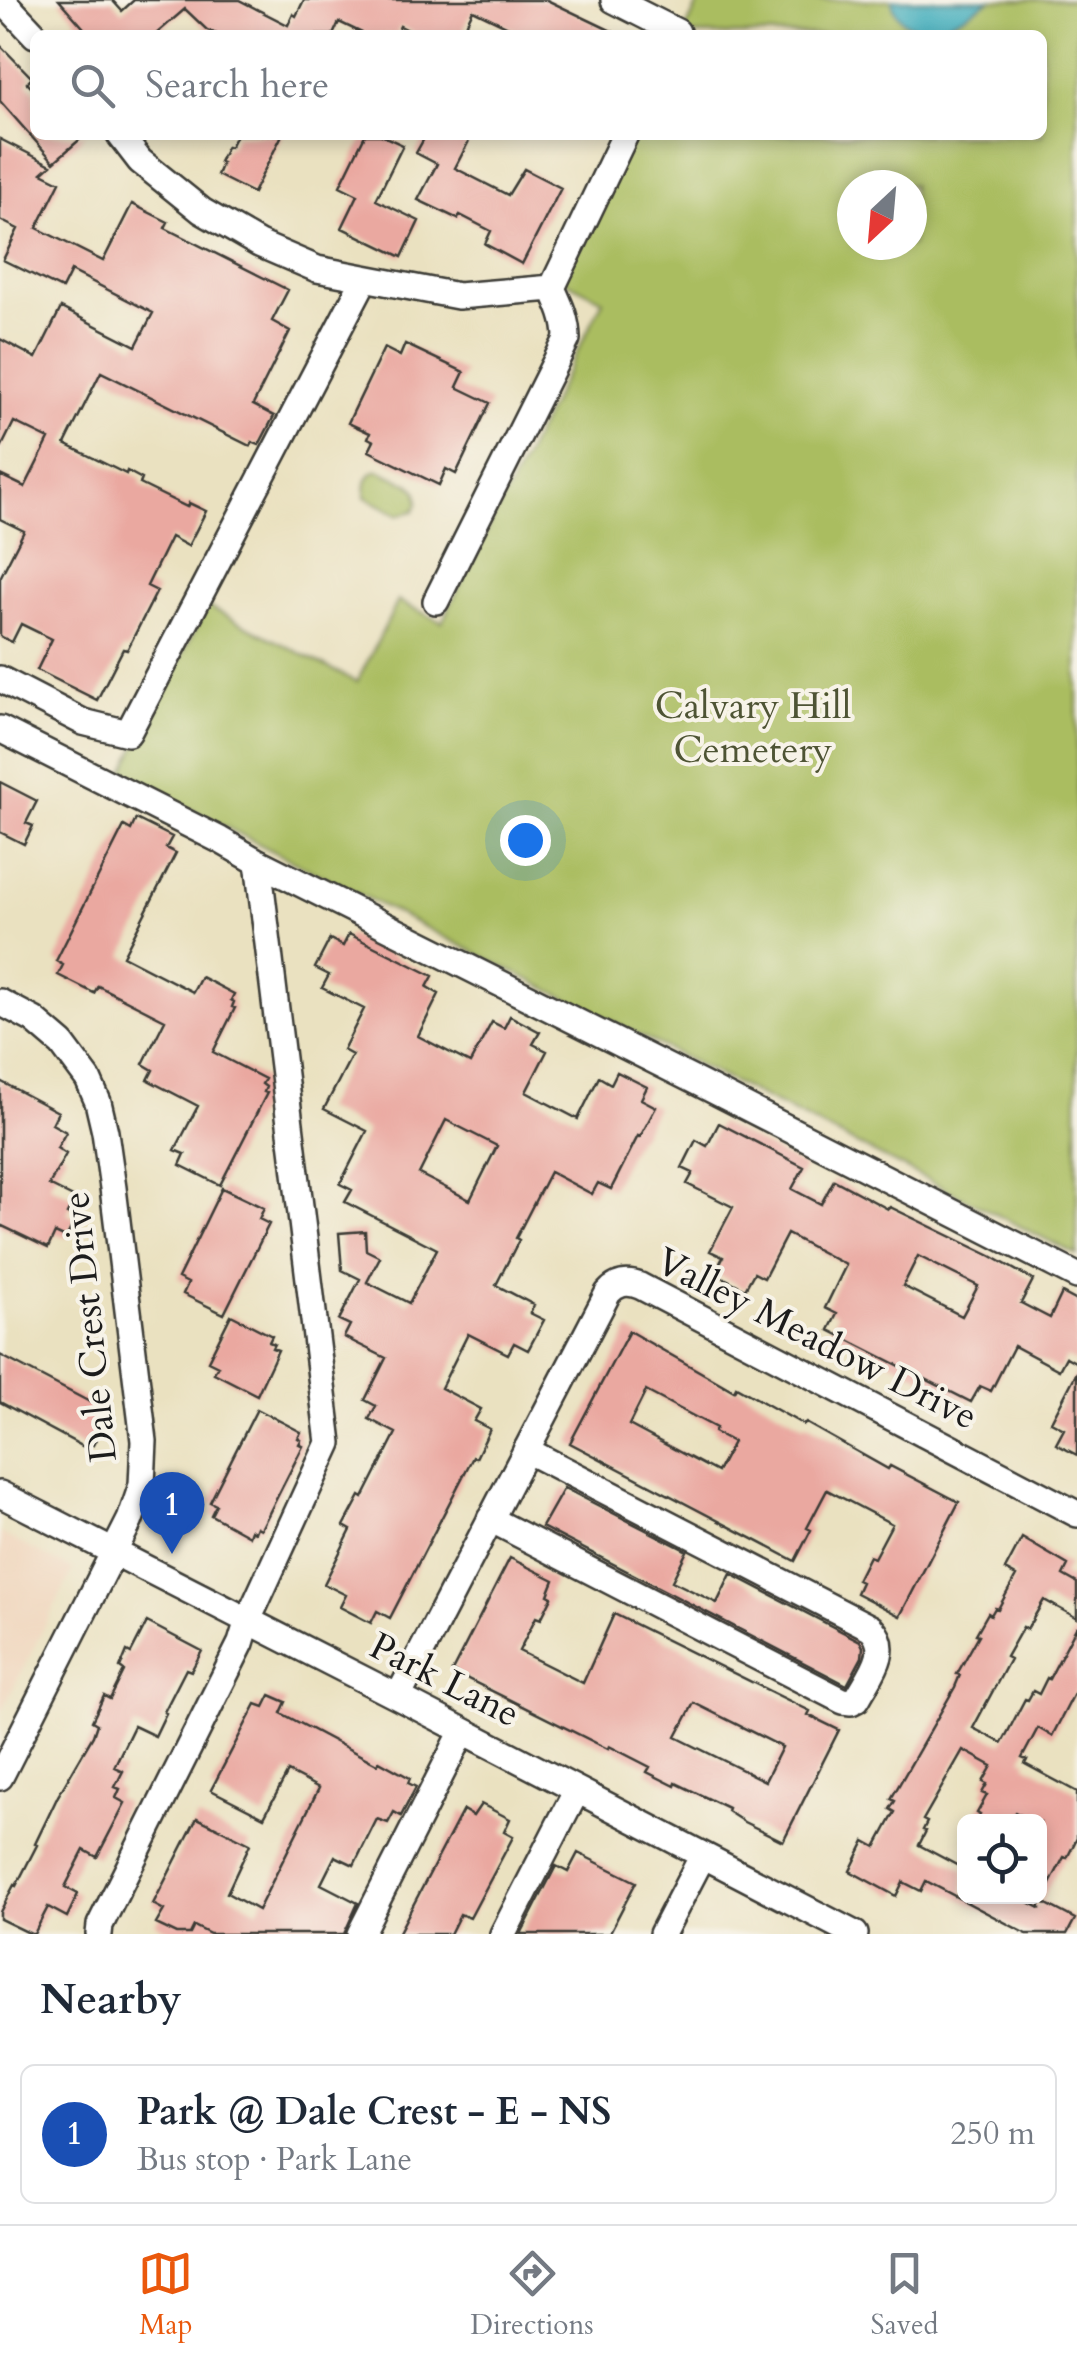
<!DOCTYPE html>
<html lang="en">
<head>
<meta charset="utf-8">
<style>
  :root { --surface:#fff; --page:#f6f6f7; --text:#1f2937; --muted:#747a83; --line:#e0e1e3; --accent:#ea580c }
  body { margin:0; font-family:Cardo,serif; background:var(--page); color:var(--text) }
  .controls { position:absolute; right:30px; bottom:30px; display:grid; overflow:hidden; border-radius:15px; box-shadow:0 5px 15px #0003 }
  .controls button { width:90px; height:90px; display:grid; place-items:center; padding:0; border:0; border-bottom:2px solid var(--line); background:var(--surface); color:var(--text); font:50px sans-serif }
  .compass { position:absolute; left:837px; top:170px; width:90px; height:90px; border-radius:50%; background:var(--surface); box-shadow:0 5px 15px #0003; rotate:206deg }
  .you { position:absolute; left:525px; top:840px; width:35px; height:35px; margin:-25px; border:8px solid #fff; border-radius:50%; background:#1a73e8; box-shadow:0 0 0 15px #1a73e833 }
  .badge { display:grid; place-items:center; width:65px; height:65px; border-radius:50%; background:var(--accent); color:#fff; font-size:32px; font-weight:700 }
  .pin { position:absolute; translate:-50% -82px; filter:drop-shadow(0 2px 5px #0008) }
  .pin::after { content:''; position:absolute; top:52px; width:35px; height:30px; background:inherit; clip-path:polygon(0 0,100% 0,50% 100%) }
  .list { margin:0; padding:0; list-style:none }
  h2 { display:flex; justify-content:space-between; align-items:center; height:130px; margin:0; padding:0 40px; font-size:42px }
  h2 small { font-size:32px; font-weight:400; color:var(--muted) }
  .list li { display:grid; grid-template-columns:65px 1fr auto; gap:30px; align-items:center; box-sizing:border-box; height:140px; margin:0 20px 20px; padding:0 20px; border:2px solid var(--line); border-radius:15px }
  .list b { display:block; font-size:38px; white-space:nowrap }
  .list p { margin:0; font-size:32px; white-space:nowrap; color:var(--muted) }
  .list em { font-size:32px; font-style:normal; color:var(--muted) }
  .icon { flex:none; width:55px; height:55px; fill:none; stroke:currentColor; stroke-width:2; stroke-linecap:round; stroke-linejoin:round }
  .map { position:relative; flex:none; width:1077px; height:1934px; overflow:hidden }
  .search { position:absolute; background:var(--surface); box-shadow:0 5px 15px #0003; left:30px; right:30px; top:30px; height:110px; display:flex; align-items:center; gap:25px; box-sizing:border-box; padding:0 35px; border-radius:15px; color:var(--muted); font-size:38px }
  .sheet { height:290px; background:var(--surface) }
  nav { display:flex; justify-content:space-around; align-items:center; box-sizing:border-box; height:140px; border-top:2px solid var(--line); background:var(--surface); font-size:28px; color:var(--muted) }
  nav a { display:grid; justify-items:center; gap:5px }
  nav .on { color:var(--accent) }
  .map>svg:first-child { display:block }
  .built { fill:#f0d5bc }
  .green { fill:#aabd61; stroke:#636c3e; stroke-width:2.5; fill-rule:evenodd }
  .water { fill:#3eacbb; stroke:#2d646c; stroke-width:2.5 }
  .building { fill:#eaa8a0; fill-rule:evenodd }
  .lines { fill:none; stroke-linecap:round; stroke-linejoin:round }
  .minor-casing { stroke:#3b3a35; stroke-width:30 }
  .minor { stroke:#fff; stroke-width:25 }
  .labels { text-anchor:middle; stroke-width:8; stroke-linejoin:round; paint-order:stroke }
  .park-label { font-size:38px; fill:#4e5434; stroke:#f7f3e8 }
  .street-label { font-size:38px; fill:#1c1c1c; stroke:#f7f3e8 }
</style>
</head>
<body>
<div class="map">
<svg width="1077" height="1934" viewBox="0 0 1077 1934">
  <rect width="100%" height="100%" fill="#f7f3e8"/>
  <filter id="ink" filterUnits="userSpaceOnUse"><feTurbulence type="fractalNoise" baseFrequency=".01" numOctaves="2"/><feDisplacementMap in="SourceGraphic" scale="20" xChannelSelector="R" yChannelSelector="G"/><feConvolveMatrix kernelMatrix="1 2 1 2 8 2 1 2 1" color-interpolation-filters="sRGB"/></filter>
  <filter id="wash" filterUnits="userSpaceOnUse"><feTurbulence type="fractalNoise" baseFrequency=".0048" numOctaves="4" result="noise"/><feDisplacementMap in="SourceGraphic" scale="40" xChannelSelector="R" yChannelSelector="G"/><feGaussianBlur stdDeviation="2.25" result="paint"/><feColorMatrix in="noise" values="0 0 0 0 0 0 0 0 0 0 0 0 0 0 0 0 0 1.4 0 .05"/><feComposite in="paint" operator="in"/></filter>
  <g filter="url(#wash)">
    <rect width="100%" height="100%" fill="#eae1c0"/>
    <!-- built -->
    <path class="built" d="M 0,1533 L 73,1570 L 0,1714 Z"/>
    <!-- green -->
    <path class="green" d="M 700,0 L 1077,0 L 1077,1255 L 122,775 L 207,606 L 357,682 L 398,601 L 442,622 L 603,300 L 560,278 L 632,135 L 1042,135 L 1042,35 L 683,35 ZM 852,185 L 912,185 L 912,245 L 852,245 Z
      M 378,470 L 411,485 L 417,491 L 418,503 L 414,511 L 399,515 L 365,497 C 365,486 365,474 378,470 Z"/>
    <!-- water -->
    <path class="water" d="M 891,0 L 990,0 C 960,19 907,53 891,0 Z"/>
    <g id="blocks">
      <!-- building -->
      <path class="building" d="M 59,0 L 112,0 L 122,11 L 134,0 L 239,0 L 288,25 L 293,14 L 296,16 L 304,0 L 547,0 L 620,35 L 525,35 L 473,10 L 461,35 L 418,35 L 400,26 L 396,35 L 366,35 L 339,22 L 333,35 L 219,35 L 207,30 L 185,9 L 155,35 L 90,35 Z
        M 0,45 L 32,78 L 27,83 L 35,91 L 35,135 L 85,135 L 54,162 L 0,101 Z
        M 236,135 L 282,135 L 253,193 L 217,175 L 222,163 L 219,162 L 227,146 L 230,147 Z
        M 365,135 L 381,135 L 403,145 L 376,200 L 419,221 L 402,257 L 342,228 L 358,195 L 340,186 Z
        M 426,135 L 472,135 L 455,168 L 508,195 L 524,169 L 561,188 L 522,264 L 485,244 L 491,231 L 460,215 L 458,219 L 418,200 L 437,164 L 416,153 Z
        M 0,139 L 51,165 L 42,173 L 60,182 L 37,228 L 103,261 L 132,204 L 168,222 L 165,228 L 288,290 L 272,321 L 290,331 L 253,405 L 274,416 L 259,445 L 252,442 L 250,446 L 101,372 L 65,444 L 126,474 L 127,471 L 142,479 L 140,484 L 187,507 L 189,503 L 206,511 L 188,546 L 171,537 L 147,586 L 157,591 L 127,650 L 123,649 L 97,700 L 37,670 L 52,639 L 21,624 L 12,642 L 0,636 L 0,578 L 24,531 L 0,519 L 0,475 L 25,487 L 49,439 L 14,422 L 0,450 L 0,339 L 36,358 L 61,308 L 136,346 L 153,313 L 71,271 L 62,289 L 3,260 L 18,229 L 0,220 Z
        M 405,344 L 464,372 L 457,387 L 490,403 L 456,474 L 446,469 L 439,485 L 369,451 L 374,441 L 368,438 L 370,433 L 348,423 L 384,348 L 400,356 Z
        M 0,782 L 37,801 L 26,823 L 33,826 L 24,844 L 0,832 Z
        M 136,819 L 172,837 L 166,848 L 176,853 L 123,956 L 193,992 L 201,977 L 234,994 L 231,1000 L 234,1002 L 232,1007 L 235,1008 L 213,1052 L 265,1079 L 262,1084 L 266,1087 L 264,1092 L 267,1093 L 220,1185 L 180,1165 L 185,1154 L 175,1150 L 198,1106 L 148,1080 L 153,1070 L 143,1064 L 165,1020 L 98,986 L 94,993 L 58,975 L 63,965 L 56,961 L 77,919 L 124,826 L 131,830 Z
        M 349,934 L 433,976 L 427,987 L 439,994 L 418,1036 L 470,1063 L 492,1022 L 504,1028 L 510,1016 L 540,1032 L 533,1044 L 547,1051 L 526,1092 L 578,1119 L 599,1077 L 611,1084 L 617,1072 L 647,1087 L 641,1099 L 656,1107 L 640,1137 L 638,1136 L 611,1189 L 598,1183 L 592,1194 L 550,1172 L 516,1238 L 519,1240 L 496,1285 L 534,1305 L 530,1313 L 544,1320 L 528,1350 L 514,1343 L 508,1354 L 468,1334 L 441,1388 L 481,1409 L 474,1421 L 490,1429 L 476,1458 L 473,1457 L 390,1618 L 377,1611 L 371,1623 L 340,1607 L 346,1595 L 324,1584 L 351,1530 L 344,1526 L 360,1496 L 363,1498 L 396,1433 L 369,1419 L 376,1406 L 365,1400 L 386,1358 L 344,1337 L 350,1325 L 339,1320 L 360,1279 L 342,1270 L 339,1233 L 365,1231 L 366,1250 L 380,1257 L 367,1282 L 409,1303 L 437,1249 L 345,1202 L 352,1190 L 340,1184 L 367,1131 L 324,1109 L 352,1055 L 343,1050 L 364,1009 L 322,988 L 329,975 L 315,968 L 330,939 L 343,946 ZM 446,1120 L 497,1146 L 470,1200 L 419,1174 Z
        M 0,1081 L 58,1112 L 52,1124 L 66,1132 L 57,1148 L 66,1154 L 49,1185 L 75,1198 L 67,1214 L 76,1218 L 66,1238 L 55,1233 L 48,1248 L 0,1225 Z
        M 719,1123 L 804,1167 L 792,1189 L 821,1204 L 834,1180 L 888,1209 L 890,1207 L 991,1256 L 1033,1280 L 1021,1303 L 1050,1318 L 1062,1293 L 1077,1301 L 1077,1363 L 1066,1357 L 1059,1370 L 1014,1346 L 991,1391 L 980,1386 L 971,1402 L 829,1330 L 837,1314 L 825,1308 L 846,1265 L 787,1234 L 764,1278 L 754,1273 L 745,1289 L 715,1273 L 723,1257 L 710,1251 L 733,1207 L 687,1184 L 693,1173 L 682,1168 L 696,1140 L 707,1146 ZM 918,1256 L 978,1286 L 962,1316 L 903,1286 Z
        M 222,1188 L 264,1208 L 259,1219 L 269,1224 L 224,1314 L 183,1294 L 188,1283 L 178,1278 Z
        M 231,1315 L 272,1336 L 269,1342 L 274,1344 L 272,1348 L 278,1350 L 257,1395 L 214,1373 L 218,1366 L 208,1361 Z
        M 629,1331 L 734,1391 L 736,1387 L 804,1425 L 806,1423 L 888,1469 L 890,1466 L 959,1502 L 900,1616 L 856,1593 L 861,1582 L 857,1580 L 869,1556 L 874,1558 L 892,1524 L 827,1490 L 807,1528 L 811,1530 L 795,1561 L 570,1443 ZM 646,1391 L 716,1428 L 714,1432 L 733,1442 L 717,1472 L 629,1425 Z
        M 0,1355 L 105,1410 L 98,1423 L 103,1425 L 93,1445 L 87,1442 L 84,1447 L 0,1402 Z
        M 1077,1372 L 1077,1455 L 1056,1444 L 1064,1429 L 1051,1422 Z
        M 257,1409 L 301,1432 L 298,1438 L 301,1440 L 299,1444 L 303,1446 L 261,1529 L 257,1527 L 255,1532 L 251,1530 L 249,1536 L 211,1515 L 216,1505 L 210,1502 Z
        M 564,1488 L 687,1551 L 672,1581 L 717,1603 L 731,1574 L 860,1641 L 863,1647 L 862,1657 L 847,1685 L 542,1527 Z
        M 1022,1538 L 1068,1565 L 1063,1575 L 1077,1583 L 1077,1618 L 1044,1600 L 1027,1629 L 1023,1627 L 1006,1657 L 1010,1659 L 973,1728 L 1002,1743 L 1025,1699 L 1028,1700 L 1033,1691 L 1039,1694 L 1047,1678 L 1049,1679 L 1077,1626 L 1077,1688 L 1052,1736 L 1038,1728 L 1022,1758 L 1027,1760 L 1025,1764 L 1077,1792 L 1077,1838 L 1067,1858 L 1064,1857 L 1041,1901 L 1075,1919 L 1067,1934 L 1027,1934 L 926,1881 L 921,1891 L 903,1882 L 896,1896 L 850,1871 L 865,1841 L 876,1847 L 895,1812 L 890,1809 L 895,1801 L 891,1799 L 955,1687 L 960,1675 L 957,1674 L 979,1635 L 976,1634 L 988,1613 L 991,1615 L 995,1608 L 998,1609 L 1016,1576 L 1005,1570 ZM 963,1750 L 992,1766 L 983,1782 L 987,1784 L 982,1793 L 987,1795 L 977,1813 L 980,1815 L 976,1822 L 1007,1822 L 1015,1812 L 1033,1822 L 1040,1822 L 1040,1908 L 1017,1896 L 964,1896 L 964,1869 L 919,1845 L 926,1831 L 923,1830 L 927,1822 L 923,1820 Z
        M 510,1558 L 554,1580 L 548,1595 L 552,1597 L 541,1619 L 536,1617 L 519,1651 L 583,1683 L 614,1614 L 810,1711 L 808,1715 L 839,1730 L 783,1841 L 744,1822 L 727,1811 L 728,1808 L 676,1783 L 675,1786 L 647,1772 L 650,1767 L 609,1746 L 608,1749 L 452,1671 ZM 694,1703 L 782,1747 L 765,1781 L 676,1737 Z
        M 147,1622 L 202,1651 L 191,1671 L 186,1669 L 164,1712 L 166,1713 L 155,1736 L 134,1726 L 114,1767 L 123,1771 L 115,1787 L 120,1789 L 116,1798 L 125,1803 L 97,1857 L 84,1850 L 65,1887 L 78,1894 L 67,1917 L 48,1907 L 34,1934 L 31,1934 L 0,1919 L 0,1912 L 14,1885 L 16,1886 L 37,1845 L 35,1844 L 58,1796 L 93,1736 L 97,1724 L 92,1721 L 104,1696 L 110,1699 L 124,1671 L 120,1668 L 127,1651 L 131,1653 Z
        M 270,1695 L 286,1702 L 281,1713 L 377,1764 L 379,1761 L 410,1778 L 408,1783 L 416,1787 L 401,1816 L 394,1812 L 388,1823 L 377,1819 L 354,1865 L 335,1856 L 321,1884 L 358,1903 L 344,1934 L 210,1934 L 194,1926 L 190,1934 L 177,1934 L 156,1924 L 164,1910 L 153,1904 L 197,1818 L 250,1844 L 227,1893 L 258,1910 L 319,1788 L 288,1772 L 264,1817 L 211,1790 L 256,1704 L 264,1707 Z
        M 481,1804 L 510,1819 L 504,1832 L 513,1837 L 470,1918 L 460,1914 L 450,1934 L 398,1934 L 463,1810 L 473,1816 Z
        M 578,1853 L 636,1882 L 609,1934 L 521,1934 L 556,1866 L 568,1872 Z"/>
    </g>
  </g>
  <g filter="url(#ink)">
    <use href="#blocks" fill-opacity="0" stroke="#3b3a35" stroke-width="2.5"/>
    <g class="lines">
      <!-- minor casing -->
      <g class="minor-casing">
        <path id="minor" d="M 2,0 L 35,35
          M 614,0 L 677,32 L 675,35
          M 120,135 L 140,161 L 202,211 L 259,244 L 317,269 L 458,296 L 552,288
          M 436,601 L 567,339 C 567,320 560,305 552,288 L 625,135
          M 0,679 L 83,722 L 128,733 L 364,280
          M 0,729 L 220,840 L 258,862 L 701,1084 L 1077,1276
          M 0,1002 L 34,1020 L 62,1044 L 88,1079 L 98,1102 L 105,1132 L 113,1188 L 144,1441 L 142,1485 L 130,1520 L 0,1777
          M 0,1494 L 398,1697 L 855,1934
          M 490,1519 L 843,1701 L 851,1702 L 857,1699 C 869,1676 893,1650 871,1628 L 526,1450
          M 398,1697 L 608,1293 C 617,1283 627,1281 640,1286 L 1077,1514
          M 99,1934 L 100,1925 L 241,1643 L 248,1620 L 329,1443 L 258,862
          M 360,1934 L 463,1731
          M 503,1934 L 577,1790
          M 662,1934 L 703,1855"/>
      </g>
      <!-- minor -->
      <use href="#minor" class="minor"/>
    </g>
  </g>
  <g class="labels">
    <!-- park labels -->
    <g class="park-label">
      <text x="753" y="718">Calvary Hill<tspan x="753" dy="44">Cemetery</tspan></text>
    </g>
    <!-- street labels -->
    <g class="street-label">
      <text transform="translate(89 1327) rotate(-96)" y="13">Dale Crest Drive</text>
      <text transform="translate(817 1338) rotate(27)" y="13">Valley Meadow Drive</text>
      <text transform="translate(445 1679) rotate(27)" y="13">Park Lane</text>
    </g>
  </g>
</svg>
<div class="controls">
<button><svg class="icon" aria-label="locate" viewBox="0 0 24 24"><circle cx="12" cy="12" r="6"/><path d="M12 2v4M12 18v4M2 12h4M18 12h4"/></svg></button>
</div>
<svg class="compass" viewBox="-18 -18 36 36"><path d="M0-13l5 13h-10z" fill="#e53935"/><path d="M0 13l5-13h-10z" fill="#747a83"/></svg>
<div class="you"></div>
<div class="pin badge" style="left:172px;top:1554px;background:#1a4fb4">1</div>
<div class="search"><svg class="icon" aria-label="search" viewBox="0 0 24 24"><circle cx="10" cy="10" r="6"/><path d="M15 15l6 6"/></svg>Search here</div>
</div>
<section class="sheet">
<h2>Nearby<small></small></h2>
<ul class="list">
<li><span class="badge" style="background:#1a4fb4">1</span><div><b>Park @ Dale Crest - E - NS</b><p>Bus stop · Park Lane</p></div><em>250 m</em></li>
</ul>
</section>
<nav>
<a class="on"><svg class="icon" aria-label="map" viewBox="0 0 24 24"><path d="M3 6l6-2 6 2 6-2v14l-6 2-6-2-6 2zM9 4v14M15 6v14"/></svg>Map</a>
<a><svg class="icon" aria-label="directions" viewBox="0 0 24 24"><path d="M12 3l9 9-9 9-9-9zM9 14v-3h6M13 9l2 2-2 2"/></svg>Directions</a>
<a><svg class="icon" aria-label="saved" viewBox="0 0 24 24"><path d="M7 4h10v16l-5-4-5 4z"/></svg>Saved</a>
</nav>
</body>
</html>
